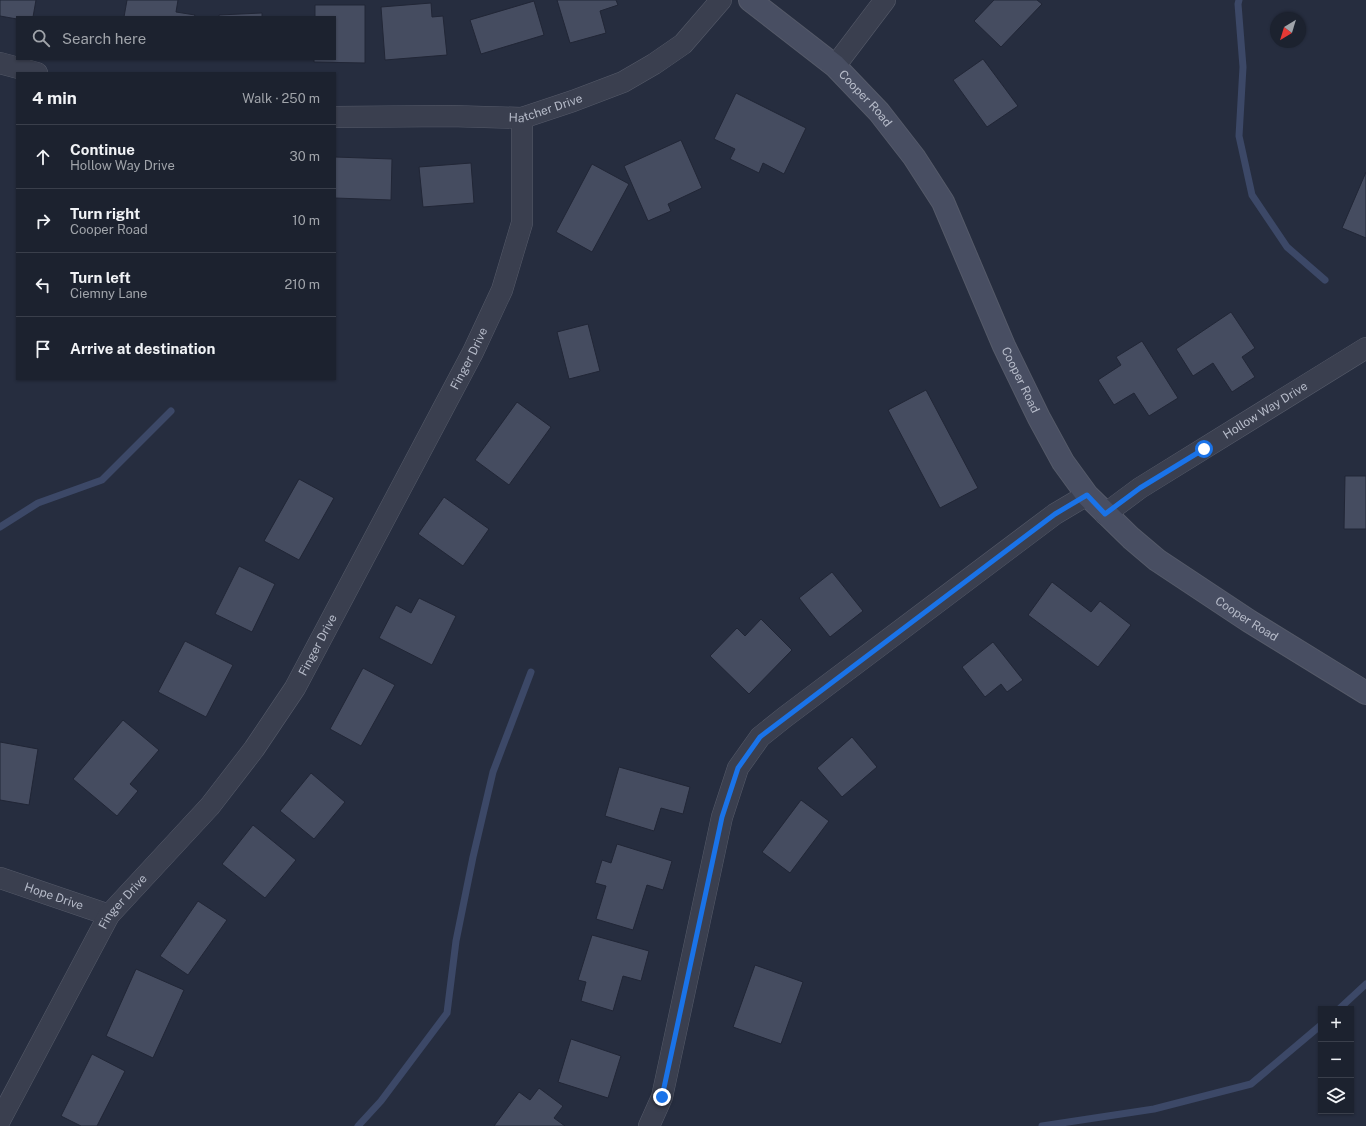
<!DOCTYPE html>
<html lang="en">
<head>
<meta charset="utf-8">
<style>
  :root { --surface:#1c222f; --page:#292f3b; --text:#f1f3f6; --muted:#a0a4aa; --line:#3a3f4b }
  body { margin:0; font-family:"Public Sans",sans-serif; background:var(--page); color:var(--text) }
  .controls { position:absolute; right:12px; bottom:12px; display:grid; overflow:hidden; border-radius:0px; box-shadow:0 1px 3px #0004 }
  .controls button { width:36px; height:36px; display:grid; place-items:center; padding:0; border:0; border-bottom:1px solid var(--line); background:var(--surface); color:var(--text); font:20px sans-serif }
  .compass { position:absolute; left:1270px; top:12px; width:36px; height:36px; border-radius:50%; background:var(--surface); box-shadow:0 1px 3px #0004; rotate:218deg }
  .stop { position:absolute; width:12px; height:12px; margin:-9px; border:3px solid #1a73e8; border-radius:50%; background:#fff }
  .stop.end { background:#1a73e8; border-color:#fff; box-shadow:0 1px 4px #0008 }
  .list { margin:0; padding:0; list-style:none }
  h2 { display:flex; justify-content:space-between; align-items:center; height:52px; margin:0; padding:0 16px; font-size:17px }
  h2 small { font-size:13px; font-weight:400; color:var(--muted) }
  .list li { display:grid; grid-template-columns:26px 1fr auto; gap:12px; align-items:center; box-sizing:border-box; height:64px; padding:0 16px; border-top:1px solid var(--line) }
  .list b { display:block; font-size:15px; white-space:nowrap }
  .list p { margin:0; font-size:13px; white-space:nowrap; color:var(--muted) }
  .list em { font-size:13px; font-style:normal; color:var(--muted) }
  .icon { flex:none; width:22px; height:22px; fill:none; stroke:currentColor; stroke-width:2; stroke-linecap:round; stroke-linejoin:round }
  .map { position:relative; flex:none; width:1366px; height:1126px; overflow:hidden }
  .search { position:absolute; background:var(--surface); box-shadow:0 1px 3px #0004; left:16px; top:16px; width:320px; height:44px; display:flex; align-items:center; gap:10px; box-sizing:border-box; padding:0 14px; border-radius:0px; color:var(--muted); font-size:15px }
  .panel { position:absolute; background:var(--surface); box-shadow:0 1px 3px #0004; left:16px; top:72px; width:320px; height:308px; border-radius:0px }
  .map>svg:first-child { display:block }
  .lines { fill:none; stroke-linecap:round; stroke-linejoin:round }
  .stream { stroke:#3c4867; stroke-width:7 }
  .building { fill:#454c60; stroke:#212636 }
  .street-casing { stroke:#555a69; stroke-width:22 }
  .secondary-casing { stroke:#555a69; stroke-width:24 }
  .street { stroke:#3a3f4f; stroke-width:21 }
  .secondary { stroke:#484e62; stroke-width:22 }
  .route { stroke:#1a73e8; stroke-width:5 }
  .labels { text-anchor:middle; stroke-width:3; stroke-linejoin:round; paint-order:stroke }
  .street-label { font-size:12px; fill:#b6bbc9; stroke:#1f2434 }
</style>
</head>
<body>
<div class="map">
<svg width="1366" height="1126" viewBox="0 0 1366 1126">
  <rect width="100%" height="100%" fill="#262d3f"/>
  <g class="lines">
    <!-- stream -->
    <path class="stream" d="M 1239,0 L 1238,4 L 1243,67 L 1239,136 L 1252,195 L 1287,247 L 1325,280
      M 0,527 L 38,503 L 102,480 L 171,411
      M 1339,1009 L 1366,984
      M 358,1126 L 381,1101 L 447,1013 L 456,941 L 473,857 L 493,772 L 531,672
      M 1042,1126 L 1154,1109 L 1251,1084 L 1321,1025"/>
  </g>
  <!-- building -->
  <path class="building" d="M 0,0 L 36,0 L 33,17 L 17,17 L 17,19 L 0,16 Z
    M 127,0 L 178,0 L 176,12 L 195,15 L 194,17 L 124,17 Z
    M 557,0 L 616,0 L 618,5 L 600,11 L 606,33 L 570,43 Z
    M 994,0 L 1037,0 L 1042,4 L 1001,47 L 974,21 Z
    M 534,1 L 544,35 L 481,54 L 470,20 Z
    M 431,3 L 432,17 L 443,16 L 447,55 L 385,60 L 381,7 Z
    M 315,5 L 365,5 L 365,63 L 314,62 L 314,59 L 335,59 L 335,17 L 315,17 Z
    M 262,13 L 262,17 L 219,17 L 219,15 Z
    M 983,59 L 1018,106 L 987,127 L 953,80 Z
    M 736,93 L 806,128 L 784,174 L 763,163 L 759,173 L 730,159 L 735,149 L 714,139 Z
    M 681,140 L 702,188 L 668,204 L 671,211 L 648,221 L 624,166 Z
    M 335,157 L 392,159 L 391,200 L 335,198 Z
    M 471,163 L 474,203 L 423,207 L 419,167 Z
    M 592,164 L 629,184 L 592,252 L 556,232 Z
    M 1366,172 L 1366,238 L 1342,228 Z
    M 1231,312 L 1255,348 L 1242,357 L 1255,377 L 1232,392 L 1213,363 L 1193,376 L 1176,349 Z
    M 588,324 L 600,371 L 569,379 L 557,332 Z
    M 1142,341 L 1178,398 L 1149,416 L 1134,393 L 1114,405 L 1098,380 L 1121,365 L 1116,357 Z
    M 926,390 L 978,488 L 940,508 L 888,410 Z
    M 517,402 L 551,427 L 509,485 L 475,460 Z
    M 1345,476 L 1366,476 L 1366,529 L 1344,529 Z
    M 299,479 L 334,498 L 299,560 L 264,541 Z
    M 444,497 L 489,529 L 463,566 L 418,534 Z
    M 239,566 L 275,584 L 252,632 L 215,614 Z
    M 832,572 L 863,611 L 830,637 L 799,598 Z
    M 1052,582 L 1091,612 L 1100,601 L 1131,625 L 1098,667 L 1028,615 Z
    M 419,598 L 456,616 L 432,665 L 379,638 L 396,605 L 411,613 Z
    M 761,619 L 792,650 L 749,694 L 710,656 L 737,628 L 745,636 Z
    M 185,641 L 233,665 L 206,717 L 158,692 Z
    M 993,642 L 1023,680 L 1007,692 L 1001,684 L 985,697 L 962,667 Z
    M 363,668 L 395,685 L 361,746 L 330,729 Z
    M 123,720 L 159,750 L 130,784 L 138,791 L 117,816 L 73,779 Z
    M 852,737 L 877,767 L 842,797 L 817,768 Z
    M 0,742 L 38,749 L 29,805 L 0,800 Z
    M 619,767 L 690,787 L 683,814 L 661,808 L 654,831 L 605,816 Z
    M 311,773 L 345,802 L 314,839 L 280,811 Z
    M 801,800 L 829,821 L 790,873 L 762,852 Z
    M 253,825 L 296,860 L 265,898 L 222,864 Z
    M 617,844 L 672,861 L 663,890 L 647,885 L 633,930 L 596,919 L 606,886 L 595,883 L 602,860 L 611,863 Z
    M 198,901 L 227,920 L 188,975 L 160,956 Z
    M 592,935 L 649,951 L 641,981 L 623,976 L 613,1011 L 581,1001 L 586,982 L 578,980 Z
    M 755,965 L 803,982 L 781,1044 L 733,1027 Z
    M 136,969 L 184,990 L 153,1058 L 106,1036 Z
    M 571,1039 L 621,1056 L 608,1098 L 558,1082 Z
    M 92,1054 L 125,1071 L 97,1126 L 81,1126 L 61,1116 Z
    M 539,1088 L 563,1106 L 554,1118 L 565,1126 L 494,1126 L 519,1092 L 530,1100 Z"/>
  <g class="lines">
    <!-- street casing -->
    <g class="street-casing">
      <g id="street">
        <path d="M 0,63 L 37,73"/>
        <path d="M 835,66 L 885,0"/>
        <path id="s1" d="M 335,117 L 450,116 L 522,118 L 573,101 L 623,82 L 654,64 L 683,44 L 721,0"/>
        <path id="s2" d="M 1105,514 L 1140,488 L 1366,348"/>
        <path id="s3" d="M 0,878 L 109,915"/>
        <path id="s4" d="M 0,1120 L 109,915 L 210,806 L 254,749 L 295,688 L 473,352 L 502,290 L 522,223 L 522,118"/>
        <path d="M 649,1126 L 662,1097 L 722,817 L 738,768 L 760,737 L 785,717 L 1055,514 L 1087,495"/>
      </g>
    </g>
    <!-- secondary casing -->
    <g class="secondary-casing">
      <g id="secondary">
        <path id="s5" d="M 750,0 L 835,66 L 879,112 L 914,157 L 943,202 L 1004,346 L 1039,418 L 1063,462 L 1087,495 L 1131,538 L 1157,560 L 1249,621 L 1366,693"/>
      </g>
    </g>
    <!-- street -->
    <use href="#street" class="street"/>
    <!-- secondary -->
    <use href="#secondary" class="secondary"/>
  </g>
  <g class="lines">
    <!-- route -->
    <path class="route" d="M 662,1097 L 722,817 L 738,768 L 760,737 L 1055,514 L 1087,495 L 1105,514 L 1140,488 L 1204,449"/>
  </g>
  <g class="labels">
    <!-- street labels -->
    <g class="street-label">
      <text dy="4" stroke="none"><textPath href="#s5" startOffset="152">Cooper Road</textPath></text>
      <text dy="4" stroke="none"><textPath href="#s1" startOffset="212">Hatcher Drive</textPath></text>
      <text dy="4" stroke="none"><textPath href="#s4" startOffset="899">Finger Drive</textPath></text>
      <text dy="4" stroke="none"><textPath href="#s5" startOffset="476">Cooper Road</textPath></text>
      <text dy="4" stroke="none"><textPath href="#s2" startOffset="191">Hollow Way Drive</textPath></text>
      <text dy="4" stroke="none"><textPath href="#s5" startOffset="812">Cooper Road</textPath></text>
      <text dy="4" stroke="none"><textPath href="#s4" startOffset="575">Finger Drive</textPath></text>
      <text dy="4" stroke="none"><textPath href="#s3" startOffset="57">Hope Drive</textPath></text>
      <text dy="4" stroke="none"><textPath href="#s4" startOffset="251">Finger Drive</textPath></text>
    </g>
  </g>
</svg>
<div class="controls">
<button>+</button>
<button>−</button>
<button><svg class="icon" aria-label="layers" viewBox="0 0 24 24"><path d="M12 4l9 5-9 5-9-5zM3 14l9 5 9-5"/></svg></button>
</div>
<svg class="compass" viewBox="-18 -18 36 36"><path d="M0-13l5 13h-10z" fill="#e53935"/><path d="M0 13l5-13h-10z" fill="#a0a4aa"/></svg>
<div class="stop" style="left:1204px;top:449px"></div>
<div class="stop end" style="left:662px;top:1097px"></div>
<div class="search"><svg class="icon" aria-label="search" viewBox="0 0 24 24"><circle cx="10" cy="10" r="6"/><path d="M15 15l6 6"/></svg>Search here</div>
<section class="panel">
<h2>4 min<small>Walk · 250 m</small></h2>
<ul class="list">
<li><svg class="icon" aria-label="ahead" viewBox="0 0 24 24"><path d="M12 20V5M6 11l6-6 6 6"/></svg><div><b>Continue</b><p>Hollow Way Drive</p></div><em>30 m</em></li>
<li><svg class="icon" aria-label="right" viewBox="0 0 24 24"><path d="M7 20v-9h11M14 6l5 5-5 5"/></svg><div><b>Turn right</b><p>Cooper Road</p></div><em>10 m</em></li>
<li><svg class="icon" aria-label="left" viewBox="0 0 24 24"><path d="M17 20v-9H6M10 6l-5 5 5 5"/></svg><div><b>Turn left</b><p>Ciemny Lane</p></div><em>210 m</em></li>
<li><svg class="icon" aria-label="arrive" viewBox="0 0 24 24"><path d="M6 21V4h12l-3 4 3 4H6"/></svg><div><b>Arrive at destination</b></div></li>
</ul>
</section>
</div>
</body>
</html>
